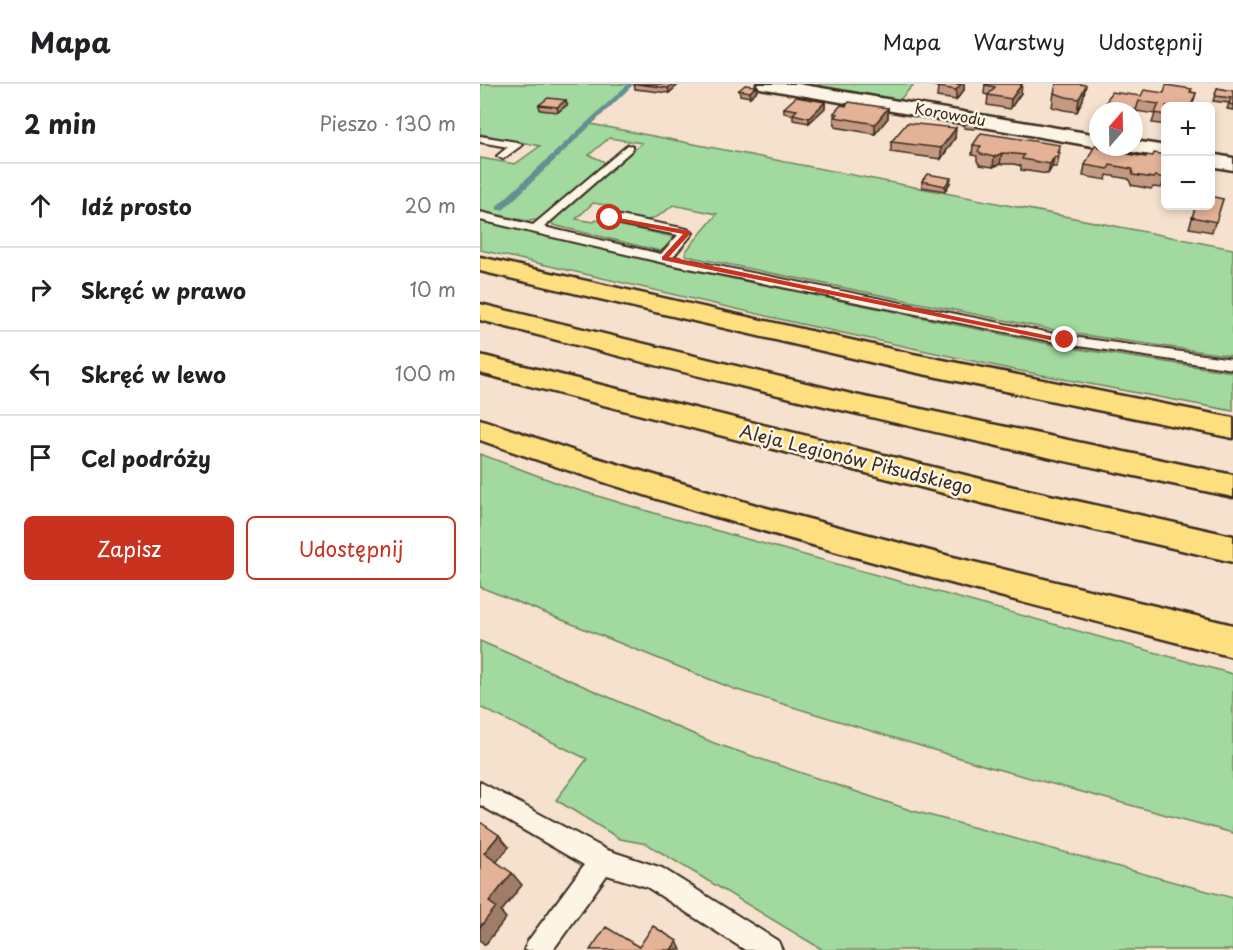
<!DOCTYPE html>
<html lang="pl">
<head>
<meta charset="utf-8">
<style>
  :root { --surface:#fff; --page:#f2f2f2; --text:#202124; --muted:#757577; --line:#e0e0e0; --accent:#c8321e }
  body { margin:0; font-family:"Playpen Sans",sans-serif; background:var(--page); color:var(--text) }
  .controls { position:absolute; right:18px; top:18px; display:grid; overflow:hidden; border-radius:9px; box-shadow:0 3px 9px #0003 }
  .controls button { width:54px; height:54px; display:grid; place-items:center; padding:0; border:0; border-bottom:2px solid var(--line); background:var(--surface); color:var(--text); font:30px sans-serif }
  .compass { position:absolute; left:609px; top:18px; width:54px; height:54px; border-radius:50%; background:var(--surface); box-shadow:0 3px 9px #0003; rotate:20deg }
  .stop { position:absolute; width:18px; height:18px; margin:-14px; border:4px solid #c8321e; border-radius:50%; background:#fff }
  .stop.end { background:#c8321e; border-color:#fff; box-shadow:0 2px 6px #0008 }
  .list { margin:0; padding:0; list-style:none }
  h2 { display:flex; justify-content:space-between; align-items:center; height:78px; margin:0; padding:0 24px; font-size:26px }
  h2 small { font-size:20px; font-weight:400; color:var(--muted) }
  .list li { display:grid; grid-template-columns:39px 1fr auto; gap:18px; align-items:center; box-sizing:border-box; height:84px; padding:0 24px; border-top:2px solid var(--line) }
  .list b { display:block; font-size:22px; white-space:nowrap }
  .list em { font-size:20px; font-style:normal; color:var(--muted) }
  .actions { display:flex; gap:12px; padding:18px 24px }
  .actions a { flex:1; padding:14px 0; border:2px solid var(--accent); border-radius:9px; text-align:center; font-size:21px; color:var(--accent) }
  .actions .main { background:var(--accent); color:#fff }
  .icon { flex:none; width:33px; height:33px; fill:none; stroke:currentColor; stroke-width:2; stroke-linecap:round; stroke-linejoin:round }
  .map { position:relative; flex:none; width:753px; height:866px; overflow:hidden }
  header { display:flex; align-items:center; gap:36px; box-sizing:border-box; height:84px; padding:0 30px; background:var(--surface); border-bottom:2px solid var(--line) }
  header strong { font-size:28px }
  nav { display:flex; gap:33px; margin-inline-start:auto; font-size:21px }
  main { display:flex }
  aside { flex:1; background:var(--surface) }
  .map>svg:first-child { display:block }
  .green { fill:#a1d99e; stroke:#6e825e; stroke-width:1.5 }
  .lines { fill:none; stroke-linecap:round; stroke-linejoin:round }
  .stream { fill:#668f92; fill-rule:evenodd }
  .service-casing { stroke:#3b2a1e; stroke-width:4 }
  .minor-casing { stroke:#3b2a1e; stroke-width:5 }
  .motorway-casing { stroke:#3b2a1e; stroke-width:5 }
  .service { fill:#fcf5e5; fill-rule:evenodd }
  .minor { fill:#fcf5e5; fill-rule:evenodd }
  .motorway { fill:#fddf80; fill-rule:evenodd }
  .wall { fill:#c49981; stroke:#3b2a1e; stroke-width:1.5 }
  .shaded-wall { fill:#a07d69; stroke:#3b2a1e; stroke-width:1.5 }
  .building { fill:#e4b296; stroke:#3b2a1e; stroke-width:1.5 }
  .route { fill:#c8321e }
  .labels { text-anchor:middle; stroke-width:5; stroke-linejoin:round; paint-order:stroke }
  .far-street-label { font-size:15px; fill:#3b2a1e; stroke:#fcf5e5 }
  .street-label { font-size:18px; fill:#3b2a1e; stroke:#fcf5e5 }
</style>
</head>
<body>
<header>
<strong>Mapa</strong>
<nav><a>Mapa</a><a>Warstwy</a><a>Udostępnij</a></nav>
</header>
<main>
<aside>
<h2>2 min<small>Pieszo · 130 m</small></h2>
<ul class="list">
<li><svg class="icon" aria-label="ahead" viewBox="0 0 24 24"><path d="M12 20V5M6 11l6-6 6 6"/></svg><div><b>Idź prosto</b></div><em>20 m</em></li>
<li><svg class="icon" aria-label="right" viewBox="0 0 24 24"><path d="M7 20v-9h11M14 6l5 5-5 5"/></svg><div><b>Skręć w prawo</b></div><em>10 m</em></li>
<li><svg class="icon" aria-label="left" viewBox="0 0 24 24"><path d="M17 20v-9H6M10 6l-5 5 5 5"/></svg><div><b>Skręć w lewo</b></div><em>100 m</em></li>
<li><svg class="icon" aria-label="arrive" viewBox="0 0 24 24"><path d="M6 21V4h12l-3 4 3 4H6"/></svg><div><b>Cel podróży</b></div></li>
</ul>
<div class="actions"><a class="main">Zapisz</a><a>Udostępnij</a></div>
</aside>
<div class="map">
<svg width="753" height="866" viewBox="0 0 753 866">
  <rect width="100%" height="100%" fill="#f5e1cd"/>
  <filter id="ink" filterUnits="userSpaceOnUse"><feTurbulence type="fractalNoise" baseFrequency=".0167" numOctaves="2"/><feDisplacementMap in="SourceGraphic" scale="12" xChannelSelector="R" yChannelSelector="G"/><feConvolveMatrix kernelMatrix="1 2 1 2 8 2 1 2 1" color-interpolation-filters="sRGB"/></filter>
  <g filter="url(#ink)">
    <!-- green -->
    <path class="green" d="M 0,0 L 152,0 L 111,40 L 753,165 L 753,272 L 589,249 L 216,174 L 205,171 L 206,167 L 237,130 L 193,121 C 167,145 155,136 123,130 L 131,122 L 113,119 L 96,135 L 114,138 L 116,136 L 194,153 L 195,157 L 188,163 L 180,167 L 73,141 L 72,138 L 162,59 L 129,54 L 109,71 L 123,77 L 124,80 L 58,136 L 47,137 L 0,127 L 0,74 L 35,80 L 60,62 L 0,50 Z
      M 339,0 L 434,0 L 417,19 L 333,5 Z
      M 0,137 L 202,184 L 584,263 L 753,288 L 753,327 L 530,285 L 321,240 L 0,166 Z
      M 0,370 L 91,404 L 191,434 L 753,590 L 753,749 L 506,682 L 254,605 L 0,503 Z
      M 0,557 L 234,659 L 430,726 L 753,814 L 753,866 L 343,866 L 167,760 L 140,755 L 76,716 L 107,675 L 0,623 Z"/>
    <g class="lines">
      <!-- stream -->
      <path class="stream" d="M 148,0 L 154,0 L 23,126 L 17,126 L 17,122 Z"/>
      <!-- service casing -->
      <g class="service-casing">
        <path id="service" d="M 0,52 L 37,58 L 42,61 L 23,75 L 17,72 L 28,63 L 0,58 Z
          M 148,61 L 152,62 L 152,66 L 64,143 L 181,170 L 198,151 L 130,138 L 124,134 L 130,130 L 207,145 L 213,149 L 193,173 L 585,252 L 753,275 L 753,285 L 585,260 L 184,179 L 0,136 L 0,128 L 53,141 Z
          M 0,698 L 127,766 L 182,784 L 298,857 L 302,866 L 265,866 L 167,803 L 127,791 L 73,866 L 44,866 L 48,857 L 104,781 L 0,721 Z"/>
      </g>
      <!-- minor casing -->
      <g class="minor-casing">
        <path id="minor" d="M 277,0 L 318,0 L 618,51 L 618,63 L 286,5 L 280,4 Z
          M 654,57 L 686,62 L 686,74 L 647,67 L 644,63 L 654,63 Z
          M 730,70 L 753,74 L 753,86 L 730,82 Z"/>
      </g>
      <!-- motorway casing -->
      <g class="motorway-casing">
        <path id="motorway" d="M 0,173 L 433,270 L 753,334 L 753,354 L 433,288 L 0,187 Z
          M 0,220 L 375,311 L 753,391 L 753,413 C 500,360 250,302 0,236 Z
          M 0,271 L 525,401 L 753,452 L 753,478 L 525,425 L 0,289 Z
          M 0,335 L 103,370 L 279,422 L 469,472 L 753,541 L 753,573 C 500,507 246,444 0,356 Z"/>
      </g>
      <!-- service -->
      <use href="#service" class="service"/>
      <!-- minor -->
      <use href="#minor" class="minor"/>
      <!-- motorway -->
      <use href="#motorway" class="motorway"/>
    </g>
    <!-- wall -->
    <path class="wall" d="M 154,0 L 199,0 L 189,9 L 155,5 Z
      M 447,0 L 484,0 L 484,6 L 476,16 L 457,13 L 458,3 Z
      M 505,0 L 541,9 L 530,25 L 507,21 L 508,11 L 504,10 Z
      M 276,2 L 277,7 L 270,13 L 260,11 L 259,6 Z
      M 737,4 L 753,7 L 753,26 L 747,25 L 749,19 L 733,17 Z
      M 711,8 L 716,9 L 712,22 L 686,22 L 686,41 L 672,39 L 675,30 L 657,27 L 654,35 L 654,27 L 624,27 L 625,21 L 661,12 L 684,9 Z
      M 574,9 L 603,15 L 597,28 L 584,26 L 572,23 Z
      M 345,18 L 345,24 L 329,39 L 313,36 L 313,31 L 304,29 L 304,24 Z
      M 59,21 L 87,21 L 78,28 L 60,26 Z
      M 408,24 L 408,34 L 395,50 L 355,43 L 355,39 L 354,39 L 354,29 Z
      M 496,37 L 496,43 L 494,45 L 484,44 L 485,39 Z
      M 475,54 L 461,75 L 411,68 L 411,58 Z
      M 493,61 L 580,61 L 578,79 L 576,83 L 572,83 L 568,90 L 541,86 L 541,82 L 534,80 L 520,80 L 513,83 L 500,81 L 497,77 L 497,72 L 492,71 Z
      M 636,68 L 666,73 L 686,71 L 686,93 L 681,104 L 673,103 L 671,105 L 651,101 L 649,95 L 627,91 L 626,96 L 603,92 L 605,81 Z
      M 442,97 L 470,99 L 465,107 L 442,103 Z
      M 743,115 L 732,148 L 709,144 L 716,122 Z"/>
    <!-- shaded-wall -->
    <path class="shaded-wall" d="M 193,0 L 199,0 L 189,9 L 188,4 Z
      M 480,0 L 484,0 L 484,6 L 476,16 L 476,6 Z
      M 542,0 L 541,9 L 530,25 L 531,15 Z
      M 606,1 L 603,15 L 597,28 L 599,15 Z
      M 276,2 L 277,7 L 270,13 L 270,8 Z
      M 86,16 L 87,21 L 78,28 L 77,23 Z
      M 345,18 L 345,24 L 329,39 L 329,34 Z
      M 408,24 L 408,34 L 395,50 L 395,40 Z
      M 476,44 L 475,54 L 461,75 L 461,64 Z
      M 522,69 L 520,80 L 513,83 L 514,73 Z
      M 574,73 L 572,83 L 568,90 L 570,80 Z
      M 471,94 L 470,99 L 465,107 L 465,102 Z
      M 19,751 L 29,763 L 14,781 L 4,769 Z
      M 32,789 L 42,801 L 21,828 L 26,834 L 5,861 L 0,856 L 0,843 L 9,818 Z
      M 197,857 L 201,866 L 191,866 Z"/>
    <!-- building -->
    <path class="building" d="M 157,0 L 193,0 L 188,4 Z
      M 460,0 L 481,0 L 476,6 L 458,3 Z
      M 505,0 L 542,0 L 531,15 L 508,11 L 515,3 L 505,1 Z
      M 576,0 L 599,0 L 606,1 L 599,15 L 586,13 L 574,9 Z
      M 265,1 L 276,2 L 270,8 L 259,6 Z
      M 686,1 L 712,5 L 710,8 L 716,9 L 711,22 L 686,22 L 686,31 L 675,29 L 679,20 L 659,17 L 656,26 L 639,25 L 625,21 L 631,8 L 661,12 L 664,6 L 684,9 Z
      M 737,4 L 753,7 L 753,21 L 749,20 L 751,14 L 735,12 Z
      M 316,13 L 345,18 L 329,34 L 313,30 L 317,26 L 304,24 Z
      M 68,14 L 86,16 L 77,23 L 59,21 Z
      M 369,18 L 408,24 L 395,40 L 355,33 L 358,30 L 354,29 L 361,21 L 366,22 Z
      M 486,36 L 496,37 L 494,40 L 485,39 Z
      M 427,39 L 476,44 L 461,64 L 411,58 Z
      M 501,49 L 580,61 L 577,68 L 580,69 L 578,73 L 574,73 L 570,80 L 542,75 L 544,71 L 535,70 L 522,69 L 514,73 L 501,70 L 498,67 L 501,62 L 493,61 Z
      M 615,61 L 618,61 L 618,63 L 628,63 L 637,65 L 636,68 L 666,73 L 666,71 L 673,72 L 674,69 L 686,71 L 686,90 L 684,94 L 676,92 L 674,94 L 653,91 L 652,85 L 630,81 L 628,85 L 605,81 Z
      M 447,90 L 471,94 L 465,102 L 442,97 Z
      M 730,112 L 743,115 L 736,138 L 712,133 L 716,122 L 730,122 Z
      M 0,738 L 19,751 L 4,769 L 32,789 L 9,818 L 16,823 L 0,843 Z
      M 173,842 L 197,857 L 191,866 L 110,866 L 126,843 L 159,863 Z"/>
  </g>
  <!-- route -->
  <path class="route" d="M 128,132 L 210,147 L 210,150 L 189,173 L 589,256 L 585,259 L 182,176 L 182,173 L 203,150 L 130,136 Z"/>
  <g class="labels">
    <!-- far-street labels -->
    <g class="far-street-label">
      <text transform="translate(470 31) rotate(10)" y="5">Korowodu</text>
    </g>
    <!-- street labels -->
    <g class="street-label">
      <text transform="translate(376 376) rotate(14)" y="6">Aleja Legionów Piłsudskiego</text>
    </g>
  </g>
</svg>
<div class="controls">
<button>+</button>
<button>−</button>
</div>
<svg class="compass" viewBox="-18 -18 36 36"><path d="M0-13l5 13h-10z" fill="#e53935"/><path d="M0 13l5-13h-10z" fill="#757577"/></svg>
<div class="stop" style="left:130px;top:134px"></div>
<div class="stop end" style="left:585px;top:256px"></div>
</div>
</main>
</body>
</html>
